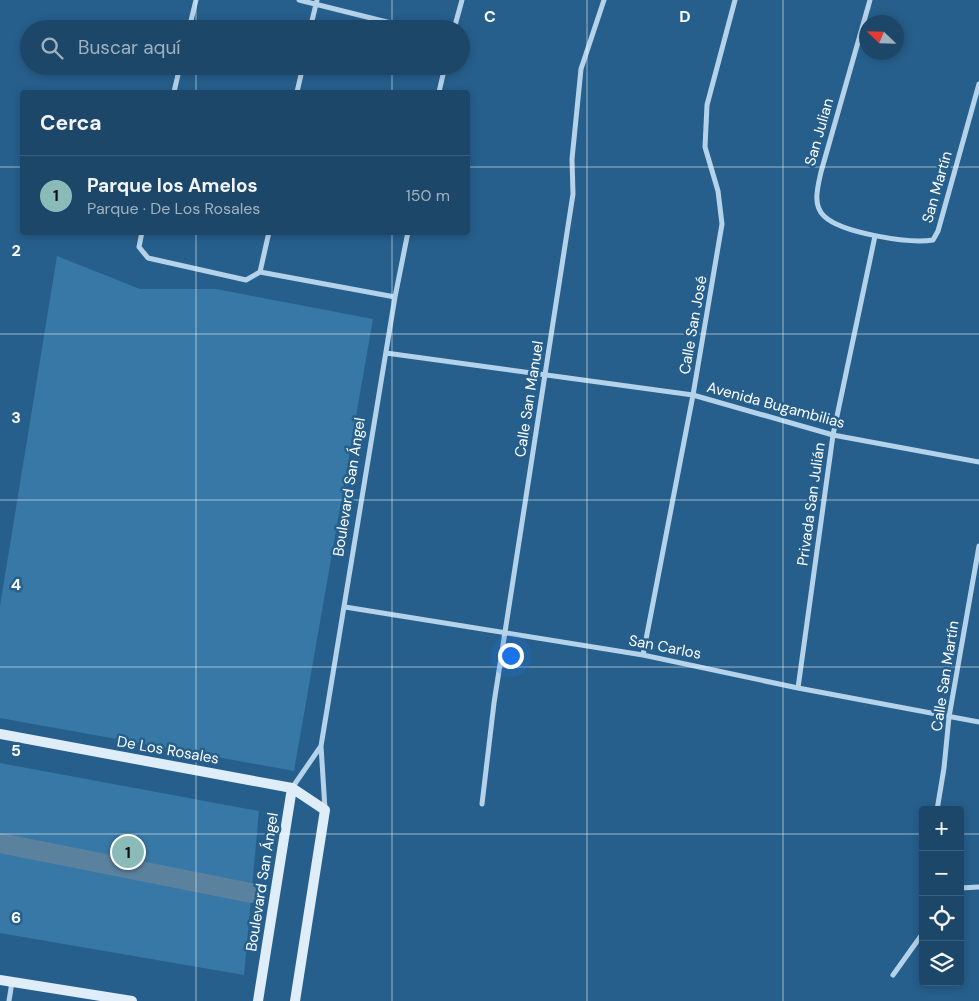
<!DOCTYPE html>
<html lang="es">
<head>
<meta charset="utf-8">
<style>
  :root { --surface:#1c4769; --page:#295171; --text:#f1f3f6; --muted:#a0b2c0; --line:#3a5f7d; --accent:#8bbbb9 }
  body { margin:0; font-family:"DM Sans",sans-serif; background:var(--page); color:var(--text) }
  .controls { position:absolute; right:15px; bottom:15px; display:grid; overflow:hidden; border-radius:5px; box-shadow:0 2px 8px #0003 }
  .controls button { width:45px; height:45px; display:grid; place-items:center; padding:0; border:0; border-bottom:1px solid var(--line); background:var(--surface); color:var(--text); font:25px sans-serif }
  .compass { position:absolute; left:859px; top:15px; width:45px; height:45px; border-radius:50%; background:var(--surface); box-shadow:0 2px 8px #0003; rotate:293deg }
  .you { position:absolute; left:510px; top:655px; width:18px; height:18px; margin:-12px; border:4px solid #fff; border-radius:50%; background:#1a73e8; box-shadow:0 0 0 8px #1a73e833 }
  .badge { display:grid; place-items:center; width:32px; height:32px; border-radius:50%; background:var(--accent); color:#111; font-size:16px; font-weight:700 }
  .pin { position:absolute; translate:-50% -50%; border:2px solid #fff; box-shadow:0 1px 5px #0006 }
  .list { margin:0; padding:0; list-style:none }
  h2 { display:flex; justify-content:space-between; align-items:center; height:65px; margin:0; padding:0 20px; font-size:21px }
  h2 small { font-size:16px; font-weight:400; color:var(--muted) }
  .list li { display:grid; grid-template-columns:32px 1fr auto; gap:15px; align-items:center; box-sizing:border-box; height:80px; padding:0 20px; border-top:1px solid var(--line) }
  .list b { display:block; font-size:19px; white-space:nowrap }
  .list p { margin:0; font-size:16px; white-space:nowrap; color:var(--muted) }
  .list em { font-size:16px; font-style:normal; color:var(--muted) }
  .icon { flex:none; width:28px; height:28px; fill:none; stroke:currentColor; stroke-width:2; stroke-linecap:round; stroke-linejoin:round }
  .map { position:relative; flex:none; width:979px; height:1001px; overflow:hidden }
  .search { position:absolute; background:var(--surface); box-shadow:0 2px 8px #0003; left:20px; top:20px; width:450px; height:55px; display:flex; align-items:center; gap:12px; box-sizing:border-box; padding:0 18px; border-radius:28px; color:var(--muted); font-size:19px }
  .panel { position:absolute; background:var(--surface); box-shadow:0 2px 8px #0003; left:20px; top:90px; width:450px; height:145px; border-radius:5px }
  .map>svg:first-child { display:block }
  .green { fill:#3778a6 }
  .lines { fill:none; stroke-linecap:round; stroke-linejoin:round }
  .canal { stroke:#5a819e; stroke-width:20 }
  .street { stroke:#b4d3ea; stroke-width:5 }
  .secondary { stroke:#dfedf8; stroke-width:10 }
  .grid { fill:none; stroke:#fff; stroke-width:1; stroke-opacity:0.55 }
  .labels { text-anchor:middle; stroke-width:5; stroke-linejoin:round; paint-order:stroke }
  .street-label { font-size:15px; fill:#fff; stroke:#265f8c }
  .grid-label { font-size:16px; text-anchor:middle; font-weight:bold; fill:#fff; stroke:#265f8c; stroke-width:5; stroke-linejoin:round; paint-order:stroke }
</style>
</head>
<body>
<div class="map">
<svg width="979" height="1001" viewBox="0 0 979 1001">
  <rect width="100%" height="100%" fill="#265f8c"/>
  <!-- green -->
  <path class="green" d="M 57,256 L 140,289 L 216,289 L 373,319 L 294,771 L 0,718 L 0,606 Z
    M 0,763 L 259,811 L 244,975 L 0,933 Z"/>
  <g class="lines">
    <!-- canal -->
    <path class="canal" d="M 0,843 L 251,893"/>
    <!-- street -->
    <path class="street" d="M 299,0 L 415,29
      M 870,0 L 821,172 C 818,186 812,205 824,216 C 841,233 910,244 933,240 L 938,231 L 979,84
      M 189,29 L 196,0
      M 310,29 L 317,0
      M 454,29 L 462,0
      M 174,92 L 180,66
      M 297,92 L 303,66
      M 439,92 L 445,66
      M 142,232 L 139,247 L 148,258 L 246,280 L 260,272 L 395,297
      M 260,272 L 269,232
      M 386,353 L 693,395 L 833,435 L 979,462
      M 345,607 L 643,655 L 798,688 L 979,722
      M 643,655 L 693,395 L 722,224 L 718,191 L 705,147 L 707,105 L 735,0
      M 798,688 L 833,435 L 875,236
      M 292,788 L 321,746
      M 482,804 L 494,703 L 573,194 L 572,159 L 581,69 L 604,0
      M 325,809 L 321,746 L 395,297 L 408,232
      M 937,810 L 944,768 L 949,717 L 979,546
      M 960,888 L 979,887
      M 893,975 L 923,933
      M 9,1001 L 12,982"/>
    <!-- secondary -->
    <path class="secondary" d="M 0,734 L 292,788 L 325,810 L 295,1001
      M 0,980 L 132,1001
      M 258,1001 L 292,788"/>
  </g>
  <!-- grid -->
  <path class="grid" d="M 196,0 L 196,29M 392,0 L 392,29M 587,0 L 587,1001M 783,0 L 783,1001M 196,66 L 196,92M 392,66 L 392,92M 0,167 L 22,167M 468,167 L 979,167M 196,232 L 196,1001M 392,232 L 392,1001M 0,334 L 979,334M 0,500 L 979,500M 0,667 L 979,667M 0,834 L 923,834M 960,834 L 979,834"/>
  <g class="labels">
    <!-- street labels -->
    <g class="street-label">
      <text transform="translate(819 132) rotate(-74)" y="5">San Julian</text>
      <text transform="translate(937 187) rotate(-74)" y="5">San Martín</text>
      <text transform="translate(693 325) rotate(-80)" y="5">Calle San José</text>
      <text transform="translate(529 399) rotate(-81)" y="5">Calle San Manuel</text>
      <text transform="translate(776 405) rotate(15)" y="5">Avenida Bugambilias</text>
      <text transform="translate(349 487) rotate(-81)" y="5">Boulevard San Ángel</text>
      <text transform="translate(811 504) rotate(-82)" y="5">Privada San Julián</text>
      <text transform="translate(665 647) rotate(11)" y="5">San Carlos</text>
      <text transform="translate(945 676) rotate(-81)" y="5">Calle San Martín</text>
      <text transform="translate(168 750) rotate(10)" y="5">De Los Rosales</text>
      <text transform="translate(262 882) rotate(-81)" y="5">Boulevard San Ángel</text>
    </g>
  </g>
  <g class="grid-label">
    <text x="490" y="22">C</text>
    <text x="685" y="22">D</text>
    <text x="16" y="256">2</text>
    <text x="16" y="423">3</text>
    <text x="16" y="590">4</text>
    <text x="16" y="756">5</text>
    <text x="16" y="923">6</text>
  </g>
</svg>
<div class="controls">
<button>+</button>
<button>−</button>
<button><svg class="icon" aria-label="locate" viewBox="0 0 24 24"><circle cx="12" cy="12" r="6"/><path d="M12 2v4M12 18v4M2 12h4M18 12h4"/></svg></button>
<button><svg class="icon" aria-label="layers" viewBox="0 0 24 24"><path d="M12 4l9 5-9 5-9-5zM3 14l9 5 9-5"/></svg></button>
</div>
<svg class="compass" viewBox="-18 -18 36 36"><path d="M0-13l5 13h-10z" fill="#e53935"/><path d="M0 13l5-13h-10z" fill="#a0b2c0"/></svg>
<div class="you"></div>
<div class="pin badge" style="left:128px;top:852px">1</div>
<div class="search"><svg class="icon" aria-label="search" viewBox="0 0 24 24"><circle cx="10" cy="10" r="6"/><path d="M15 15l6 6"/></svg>Buscar aquí</div>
<section class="panel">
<h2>Cerca<small></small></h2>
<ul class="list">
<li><span class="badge">1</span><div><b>Parque los Amelos</b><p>Parque · De Los Rosales</p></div><em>150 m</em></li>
</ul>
</section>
</div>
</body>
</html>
